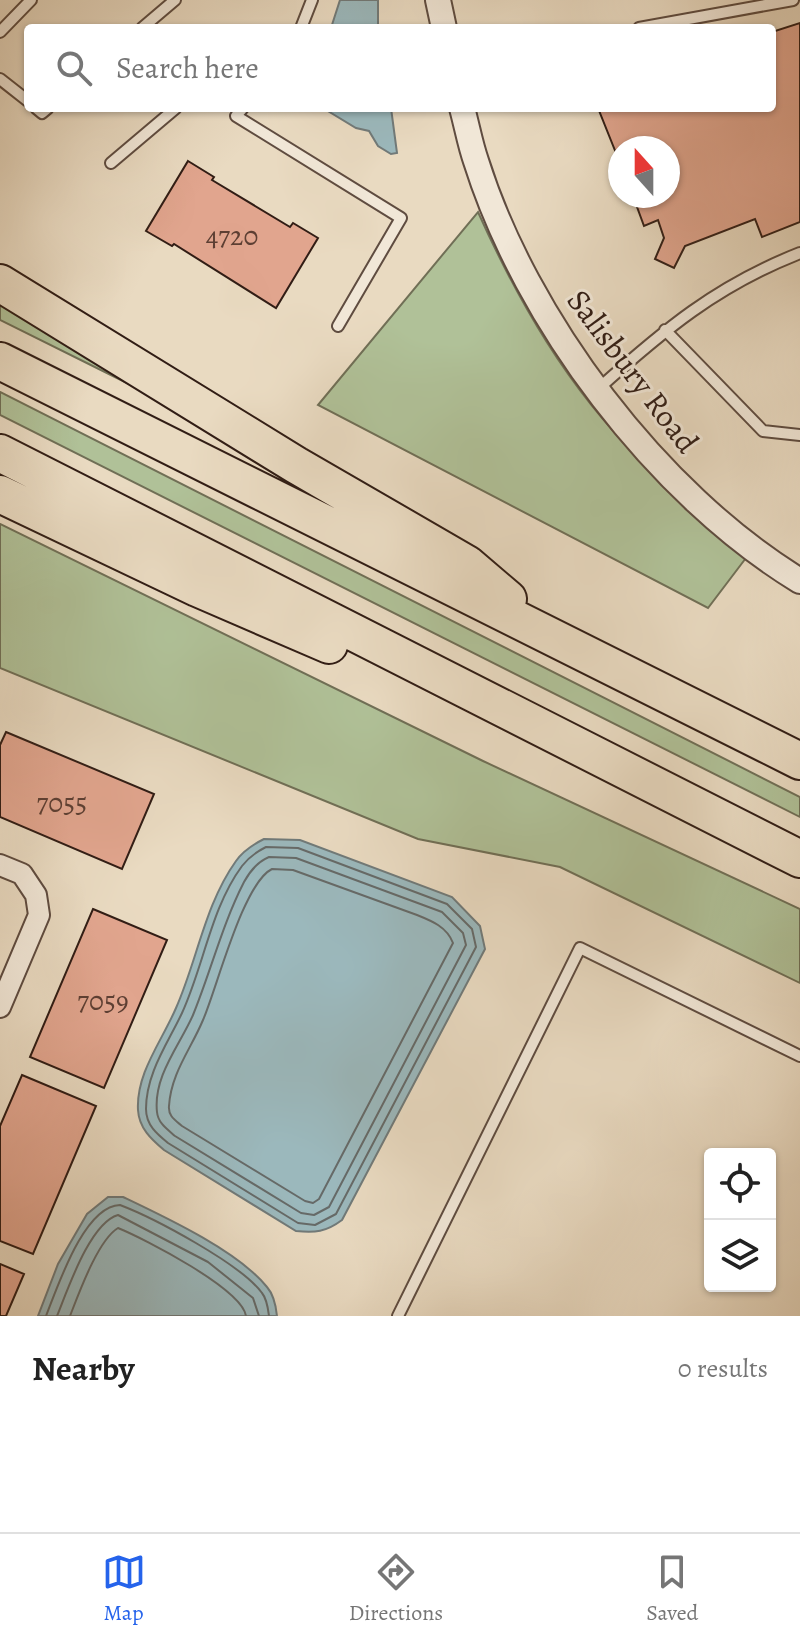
<!DOCTYPE html>
<html lang="en">
<head>
<meta charset="utf-8">
<style>
  :root { --surface:#fff; --page:#f6f6f6; --text:#222; --muted:#767676; --line:#e0e0e0; --accent:#2563eb }
  body { margin:0; font-family:Alegreya,serif; background:var(--page); color:var(--text) }
  .controls { position:absolute; right:24px; bottom:24px; display:grid; overflow:hidden; border-radius:8px; box-shadow:0 2px 6px #0004 }
  .controls button { width:72px; height:72px; display:grid; place-items:center; padding:0; border:0; border-bottom:2px solid var(--line); background:var(--surface); color:var(--text); font:40px sans-serif }
  .compass { position:absolute; left:608px; top:136px; width:72px; height:72px; border-radius:50%; background:var(--surface); box-shadow:0 2px 6px #0004; rotate:339deg }
  .list { margin:0; padding:0; list-style:none }
  h2 { display:flex; justify-content:space-between; align-items:center; height:104px; margin:0; padding:0 32px; font-size:34px }
  h2 small { font-size:26px; font-weight:400; color:var(--muted) }
  .icon { flex:none; width:44px; height:44px; fill:none; stroke:currentColor; stroke-width:2; stroke-linecap:round; stroke-linejoin:round }
  .map { position:relative; flex:none; width:800px; height:1316px; overflow:hidden }
  .search { position:absolute; background:var(--surface); box-shadow:0 2px 6px #0004; left:24px; right:24px; top:24px; height:88px; display:flex; align-items:center; gap:20px; box-sizing:border-box; padding:0 28px; border-radius:8px; color:var(--muted); font-size:30px }
  .sheet { height:216px; background:var(--surface) }
  nav { display:flex; justify-content:space-around; align-items:center; box-sizing:border-box; height:112px; border-top:2px solid var(--line); background:var(--surface); font-size:22px; color:var(--muted) }
  nav a { display:grid; justify-items:center; gap:4px }
  nav .on { color:var(--accent) }
  .map>svg:first-child { display:block }
  .green { fill:#b0c198; stroke:#706f56; stroke-width:2 }
  .water { fill:#9bb8bc; stroke:#717a79; stroke-width:2 }
  .lines { fill:none; stroke-linecap:round; stroke-linejoin:round }
  .shore { stroke:#666a68; stroke-width:2 }
  .building { fill:#e1a58e; stroke:#311d15; stroke-width:2 }
  .service-casing { stroke:#5f4c40; stroke-width:14 }
  .minor-casing { stroke:#5f4c40; stroke-width:24 }
  .tertiary-casing { stroke:#5f4c40; stroke-width:28 }
  .motorway-casing { stroke:#311d15; stroke-width:40 }
  .service { stroke:#f1e7d7; stroke-width:10 }
  .minor { stroke:#f1e7d7; stroke-width:20 }
  .tertiary { stroke:#f1e7d7; stroke-width:24 }
  .motorway { stroke:#e9dac1; stroke-width:36 }
  .labels { text-anchor:middle; stroke-width:6; stroke-linejoin:round; paint-order:stroke }
  .number-label { font-size:28px; fill:#5d3f33 }
  .street-label { font-size:32px; fill:#311d15; stroke:#f1e7d7 }
</style>
</head>
<body>
<div class="map">
<svg width="800" height="1316" viewBox="0 0 800 1316">
  <rect width="100%" height="100%" fill="#e9dac1"/>
  <filter id="stains"><feTurbulence type="fractalNoise" baseFrequency=".0025" numOctaves="4"/><feColorMatrix values="0 0 0 0 .2 0 0 0 0 .09 0 0 0 0 .02 0 0 0 .5 -.17"/></filter>
  <radialGradient id="worn" r=".72"><stop offset=".6" stop-color="#630" stop-opacity="0"/><stop offset="1" stop-color="#630" stop-opacity=".3"/></radialGradient>
  <!-- green -->
  <path class="green" d="M 478,212 C 518,301 568,388 638,457 C 673,491 712,522 749,554 L 708,608 L 318,405 Z
    M 0,296 L 133,386 L 0,320 Z
    M 0,392 L 800,797 L 800,817 L 0,415 Z
    M 0,524 L 483,761 L 800,909 L 800,983 L 560,867 L 418,839 L 0,668 Z"/>
  <!-- water -->
  <path class="water" d="M 340,0 L 378,0 L 378,28 L 331,28 Z
    M 323,108 L 391,108 L 397,153 L 391,154 L 378,146 L 369,131 L 356,128 Z
    M 264,839 L 300,840 L 452,897 L 480,926 L 485,949 L 342,1220 C 326,1232 315,1233 296,1231 L 164,1150 C 151,1139 139,1128 138,1110 C 136,1073 162,1041 176,1008 C 197,961 205,904 236,861 C 243,851 252,845 264,839 Z
    M 108,1197 L 123,1197 C 165,1217 238,1251 267,1287 C 274,1295 276,1306 277,1316 L 38,1316 L 58,1264 L 87,1214 Z"/>
  <g class="lines">
    <!-- shore -->
    <path class="shore" d="M 266,847 L 298,848 L 447,904 L 472,929 L 476,947 L 336,1214 L 315,1225 L 298,1223 L 168,1143 C 157,1134 146,1125 146,1109 C 146,1073 168,1043 182,1013 C 204,965 211,908 242,866 C 249,857 256,852 266,847 Z
      M 269,857 L 296,858 L 442,912 L 463,933 L 466,945 L 329,1207 L 314,1215 L 301,1213 L 175,1136 C 167,1129 158,1123 157,1112 C 153,1076 180,1045 193,1015 C 211,971 222,925 244,882 C 250,871 257,862 269,857 Z
      M 272,869 L 293,870 L 417,915 C 432,921 447,927 453,943 L 319,1199 L 313,1203 L 305,1201 L 182,1126 C 175,1120 168,1116 169,1106 C 171,1073 191,1049 203,1020 C 217,988 243,883 272,869 Z
      M 46,1316 C 58,1286 84,1206 120,1205 C 154,1218 241,1264 262,1293 C 267,1299 268,1308 269,1316
      M 57,1316 C 68,1289 90,1223 118,1215 L 208,1262 L 253,1298 L 259,1316
      M 70,1316 C 79,1293 98,1240 118,1228 C 145,1239 242,1289 246,1316"/>
  </g>
  <!-- building -->
  <path class="building" d="M 800,23 L 800,222 L 762,237 L 755,219 L 685,246 L 674,268 L 655,259 L 664,238 L 658,220 L 644,226 L 633,196 L 668,196 L 668,148 L 620,148 L 620,163 L 598,108 L 772,108 L 772,32 Z
    M 188,161 L 214,177 L 212,180 L 290,227 L 293,223 L 318,238 L 276,308 L 174,244 L 172,246 L 146,231 Z
    M 6,732 L 154,794 L 122,869 L 0,817 L 0,745 Z
    M 93,909 L 167,940 L 104,1088 L 30,1057 Z
    M 22,1075 L 96,1106 L 33,1254 L 0,1241 L 0,1126 Z
    M 0,1264 L 24,1274 L 6,1316 L 0,1316 Z"/>
  <g class="lines">
    <!-- service casing -->
    <g class="service-casing">
      <path id="service" d="M 142,28 L 175,0
        M 301,28 L 312,0
        M 639,28 L 793,0
        M 0,32 L 31,0
        M 0,79 L 28,101
        M 36,108 L 42,113 L 48,108
        M 243,108 L 236,116 L 401,218 L 338,326
        M 111,163 L 176,108
        M 665,330 L 763,431 L 800,435
        M 598,389 C 664,330 716,286 800,253
        M 398,1316 L 580,948 L 800,1056"/>
    </g>
    <!-- minor casing -->
    <g class="minor-casing">
      <path id="minor" d="M 0,865 L 22,874 L 36,895 L 39,915 L 0,1007"/>
    </g>
    <!-- tertiary casing -->
    <g class="tertiary-casing">
      <path id="tertiary" d="M 438,0 L 444,28
        M 462,108 C 467,126 470,144 476,161 C 526,320 657,494 800,581"/>
    </g>
    <!-- motorway casing -->
    <g class="motorway-casing">
      <path id="motorway" d="M 0,283 L 296,465 L 467,564 L 508,599
        M 0,361 L 800,761
        M 0,453 L 800,859
        M 0,494 L 197,588 L 329,645"/>
    </g>
    <!-- service -->
    <use href="#service" class="service"/>
    <!-- minor -->
    <use href="#minor" class="minor"/>
    <!-- tertiary -->
    <use href="#tertiary" class="tertiary"/>
    <!-- motorway -->
    <use href="#motorway" class="motorway"/>
  </g>
  <g class="labels">
    <!-- number labels -->
    <g class="number-label">
      <text x="232" y="245">4720</text>
      <text x="62" y="812">7055</text>
      <text x="103" y="1010">7059</text>
    </g>
    <!-- street labels -->
    <g class="street-label">
      <text transform="translate(633 371) rotate(53)" y="11">Salisbury Road</text>
    </g>
  </g>
  <rect width="100%" height="100%" filter="url(#stains)"/>
  <rect width="100%" height="100%" fill="url(#worn)"/>
</svg>
<div class="controls">
<button><svg class="icon" aria-label="locate" viewBox="0 0 24 24"><circle cx="12" cy="12" r="6"/><path d="M12 2v4M12 18v4M2 12h4M18 12h4"/></svg></button>
<button><svg class="icon" aria-label="layers" viewBox="0 0 24 24"><path d="M12 4l9 5-9 5-9-5zM3 14l9 5 9-5"/></svg></button>
</div>
<svg class="compass" viewBox="-18 -18 36 36"><path d="M0-13l5 13h-10z" fill="#e53935"/><path d="M0 13l5-13h-10z" fill="#767676"/></svg>
<div class="search"><svg class="icon" aria-label="search" viewBox="0 0 24 24"><circle cx="10" cy="10" r="6"/><path d="M15 15l6 6"/></svg>Search here</div>
</div>
<section class="sheet">
<h2>Nearby<small>0 results</small></h2>
<ul class="list">
</ul>
</section>
<nav>
<a class="on"><svg class="icon" aria-label="map" viewBox="0 0 24 24"><path d="M3 6l6-2 6 2 6-2v14l-6 2-6-2-6 2zM9 4v14M15 6v14"/></svg>Map</a>
<a><svg class="icon" aria-label="directions" viewBox="0 0 24 24"><path d="M12 3l9 9-9 9-9-9zM9 14v-3h6M13 9l2 2-2 2"/></svg>Directions</a>
<a><svg class="icon" aria-label="saved" viewBox="0 0 24 24"><path d="M7 4h10v16l-5-4-5 4z"/></svg>Saved</a>
</nav>
</body>
</html>
